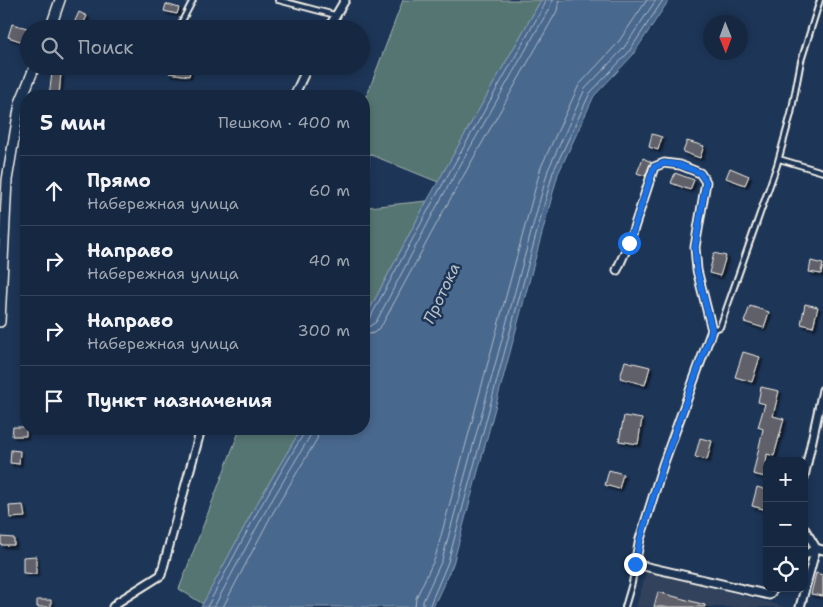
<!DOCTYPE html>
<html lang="ru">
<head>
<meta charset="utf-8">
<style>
  :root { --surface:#162841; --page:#1f3048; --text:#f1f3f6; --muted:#9ea6b1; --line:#35445a }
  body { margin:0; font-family:"Shantell Sans",sans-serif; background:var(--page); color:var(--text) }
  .controls { position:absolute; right:15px; bottom:15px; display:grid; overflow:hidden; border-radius:10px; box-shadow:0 2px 8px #0003 }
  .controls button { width:45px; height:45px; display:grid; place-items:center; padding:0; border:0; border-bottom:1px solid var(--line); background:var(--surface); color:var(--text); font:25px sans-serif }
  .compass { position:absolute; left:703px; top:15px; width:45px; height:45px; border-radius:50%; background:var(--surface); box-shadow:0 2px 8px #0003; rotate:179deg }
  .stop { position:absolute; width:15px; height:15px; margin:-11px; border:4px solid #1a73e8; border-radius:50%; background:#fff }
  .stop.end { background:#1a73e8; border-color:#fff; box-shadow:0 1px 5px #0008 }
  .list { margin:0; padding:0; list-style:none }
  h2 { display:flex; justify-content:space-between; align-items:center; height:65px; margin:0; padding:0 20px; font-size:21px }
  h2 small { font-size:16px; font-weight:400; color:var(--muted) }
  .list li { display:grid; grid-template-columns:32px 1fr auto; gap:15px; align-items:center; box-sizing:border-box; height:70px; padding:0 20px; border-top:1px solid var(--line) }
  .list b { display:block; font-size:19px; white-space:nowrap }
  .list p { margin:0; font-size:16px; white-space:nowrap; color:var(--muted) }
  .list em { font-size:16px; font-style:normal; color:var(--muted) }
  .icon { flex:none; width:28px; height:28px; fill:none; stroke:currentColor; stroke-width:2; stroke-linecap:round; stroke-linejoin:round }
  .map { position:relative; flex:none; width:823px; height:607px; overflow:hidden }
  .search { position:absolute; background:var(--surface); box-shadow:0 2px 8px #0003; left:20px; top:20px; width:350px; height:55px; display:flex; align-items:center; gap:12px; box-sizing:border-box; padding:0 18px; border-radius:28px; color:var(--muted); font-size:19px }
  .panel { position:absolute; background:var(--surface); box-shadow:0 2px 8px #0003; left:20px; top:90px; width:350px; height:345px; border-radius:20px }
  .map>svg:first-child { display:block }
  .built { fill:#31425d }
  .green { fill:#557473; stroke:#a4b2ae }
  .water { fill:#48688e; stroke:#8d9fb2 }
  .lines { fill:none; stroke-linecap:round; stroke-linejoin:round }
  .shore { stroke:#afbac4; stroke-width:1 }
  .building { fill:#60606a; stroke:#f4f1e8; filter:url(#shadow) }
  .service-casing { stroke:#f4f1e8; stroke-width:8 }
  .minor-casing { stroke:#f4f1e8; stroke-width:11 }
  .tertiary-casing { stroke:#f4f1e8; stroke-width:12 }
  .service { stroke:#1d3557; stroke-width:4 }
  .minor { stroke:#1d3557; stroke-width:7 }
  .tertiary { stroke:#1d3557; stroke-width:9 }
  .route { stroke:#1a73e8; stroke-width:6 }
  .labels { text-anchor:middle; stroke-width:5; stroke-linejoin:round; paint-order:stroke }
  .water-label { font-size:16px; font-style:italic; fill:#b8c1c8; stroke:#1d3557 }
</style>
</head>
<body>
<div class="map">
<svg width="823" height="607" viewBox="0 0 823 607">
  <defs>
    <filter id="shadow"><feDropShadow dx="2.5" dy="2.5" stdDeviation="1" flood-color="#0009"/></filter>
  </defs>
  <rect width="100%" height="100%" fill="#1d3557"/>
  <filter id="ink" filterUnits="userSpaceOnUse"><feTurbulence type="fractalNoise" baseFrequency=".02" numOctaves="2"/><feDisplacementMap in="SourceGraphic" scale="10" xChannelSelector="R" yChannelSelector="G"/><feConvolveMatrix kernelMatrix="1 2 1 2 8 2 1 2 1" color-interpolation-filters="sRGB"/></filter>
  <g filter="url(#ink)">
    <!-- built -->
    <path class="built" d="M 647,570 L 786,607 L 636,607 Z"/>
    <!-- green -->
    <path class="green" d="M 403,0 L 541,0 L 438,182 L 369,154 L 368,207 L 427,201 L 364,320 L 364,103 Z
      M 240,429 L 301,429 L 255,507 L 203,604 L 179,589 Z"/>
    <!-- water -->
    <path class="water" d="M 541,0 L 669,0 L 632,56 L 594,96 L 558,174 L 453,564 L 433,607 L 201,607 L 255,507 L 301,429 L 364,429 L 364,320 L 427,201 Z"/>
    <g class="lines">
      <!-- shore -->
      <path class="shore" d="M 364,321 L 370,318 L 432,203 L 545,4 L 545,0
        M 364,328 L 370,326 L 376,322 L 437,206 L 550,7 L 552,0
        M 364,335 L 374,333 L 382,325 L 444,210 L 557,11 L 559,0
        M 207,607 L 259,509 L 304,433 L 305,429
        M 214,607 L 265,512 L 310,436 L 311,429
        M 223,607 L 271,516 L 317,439 L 319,429
        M 415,607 L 416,598 L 435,558 L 541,167 L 579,85 L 617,44 L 647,0
        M 423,607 L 423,601 L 442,560 L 548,170 L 585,89 L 623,49 L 656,0
        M 429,607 L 448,562 L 553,172 L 590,93 L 628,53 L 663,0"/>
    </g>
    <!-- building -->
    <path class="building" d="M 166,4 L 179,8 L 177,14 L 164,11 Z
      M 79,12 L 87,16 L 82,27 L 74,23 Z
      M 12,24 L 27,28 L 23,42 L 8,37 Z
      M 171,66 L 191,67 L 189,76 L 169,73 Z
      M 52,73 L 61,73 L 59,96 L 49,96 Z
      M 652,134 L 662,137 L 658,150 L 649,147 Z
      M 687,141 L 704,146 L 700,158 L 683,152 Z
      M 643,158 L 651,162 L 645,176 L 637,173 Z
      M 730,168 L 749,176 L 745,185 L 726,178 Z
      M 675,173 L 694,180 L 690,190 L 671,183 Z
      M 714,253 L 726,256 L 720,276 L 709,273 Z
      M 811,261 L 823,264 L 821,274 L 809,272 Z
      M 805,304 L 818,307 L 813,327 L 801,324 Z
      M 750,306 L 769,312 L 764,328 L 744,322 Z
      M 743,352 L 760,357 L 752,382 L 735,377 Z
      M 625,361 L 650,367 L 645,385 L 620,378 Z
      M 761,387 L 779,391 L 773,416 L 784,419 L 774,456 L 767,454 L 765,477 L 753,474 L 763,429 L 758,427 L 765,404 L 758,402 Z
      M 624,416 L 642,419 L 638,444 L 619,441 Z
      M 13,427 L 26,427 L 26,436 L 12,436 Z
      M 700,438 L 712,441 L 707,460 L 695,457 Z
      M 11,450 L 20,451 L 19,464 L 10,463 Z
      M 609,470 L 623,474 L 619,489 L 605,485 Z
      M 757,487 L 767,490 L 767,510 L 752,506 Z
      M 23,505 L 25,517 L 10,518 L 9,506 Z
      M 1,537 L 14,538 L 14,545 L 1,545 Z
      M 36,556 L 36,574 L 23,573 L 23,557 Z
      M 816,573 L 823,575 L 823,596 L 811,594 Z
      M 658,592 L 705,605 L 705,607 L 654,607 Z
      M 37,600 L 51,600 L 51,607 L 37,607 Z"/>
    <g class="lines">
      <!-- service casing -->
      <g class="service-casing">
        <path id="service" d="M 278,0 L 335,15
          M 178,29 L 193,0
          M 779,159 L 823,172
          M 712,330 L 720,327 L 777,165 L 791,114 L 801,61 L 820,0
          M 625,607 L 632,583 L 635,564"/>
      </g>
      <!-- minor casing -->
      <g class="minor-casing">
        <path id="minor" d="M 328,29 L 345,0
          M 294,96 L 308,66
          M 617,270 L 629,243 L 654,167 L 664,163 L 680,165 L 700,173 L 706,182 L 695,247 L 697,270 L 712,330 L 663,465 L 640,539 L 635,564 L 769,595 L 775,588
          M 804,477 L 823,390
          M 816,548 L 823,550
          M 804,556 L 815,548
          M 113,607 L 118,602 L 161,575 L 201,429
          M 800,607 L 816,548 L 804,528"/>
      </g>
      <!-- tertiary casing -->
      <g class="tertiary-casing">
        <path id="tertiary" d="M 50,29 L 60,0
          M 0,322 L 7,180 L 20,103 L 35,66"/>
      </g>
      <!-- service -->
      <use href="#service" class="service"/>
      <!-- minor -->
      <use href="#minor" class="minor"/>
      <!-- tertiary -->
      <use href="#tertiary" class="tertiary"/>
    </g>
  </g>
  <g class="lines" filter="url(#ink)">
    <!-- route -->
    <path class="route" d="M 629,243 L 654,167 L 664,163 L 680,165 L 700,173 L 706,182 L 695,247 L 697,270 L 712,330 L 663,465 L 640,540 L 635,564"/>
  </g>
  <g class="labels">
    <!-- water labels -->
    <g class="water-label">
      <text transform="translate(441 293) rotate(-65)" y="6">Протока</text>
    </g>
  </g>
</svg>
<div class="controls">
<button>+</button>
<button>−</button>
<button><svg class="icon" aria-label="locate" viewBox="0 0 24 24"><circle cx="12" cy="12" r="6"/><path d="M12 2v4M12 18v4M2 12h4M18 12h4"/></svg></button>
</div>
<svg class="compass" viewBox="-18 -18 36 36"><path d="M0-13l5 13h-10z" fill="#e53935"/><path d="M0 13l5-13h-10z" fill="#9ea6b1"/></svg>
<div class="stop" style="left:629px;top:243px"></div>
<div class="stop end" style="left:635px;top:564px"></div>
<div class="search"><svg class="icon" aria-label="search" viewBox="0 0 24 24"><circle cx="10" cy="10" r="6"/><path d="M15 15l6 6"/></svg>Поиск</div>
<section class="panel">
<h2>5 мин<small>Пешком · 400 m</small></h2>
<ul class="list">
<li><svg class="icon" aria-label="ahead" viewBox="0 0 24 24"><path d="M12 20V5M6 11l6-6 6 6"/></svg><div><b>Прямо</b><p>Набережная улица</p></div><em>60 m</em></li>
<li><svg class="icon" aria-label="right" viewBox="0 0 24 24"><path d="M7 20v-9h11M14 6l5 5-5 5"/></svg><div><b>Направо</b><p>Набережная улица</p></div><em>40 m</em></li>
<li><svg class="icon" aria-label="right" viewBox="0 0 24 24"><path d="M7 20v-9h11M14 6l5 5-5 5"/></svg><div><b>Направо</b><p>Набережная улица</p></div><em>300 m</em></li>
<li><svg class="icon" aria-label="arrive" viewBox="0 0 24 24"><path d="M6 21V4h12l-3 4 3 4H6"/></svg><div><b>Пункт назначения</b></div></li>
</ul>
</section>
</div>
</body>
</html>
